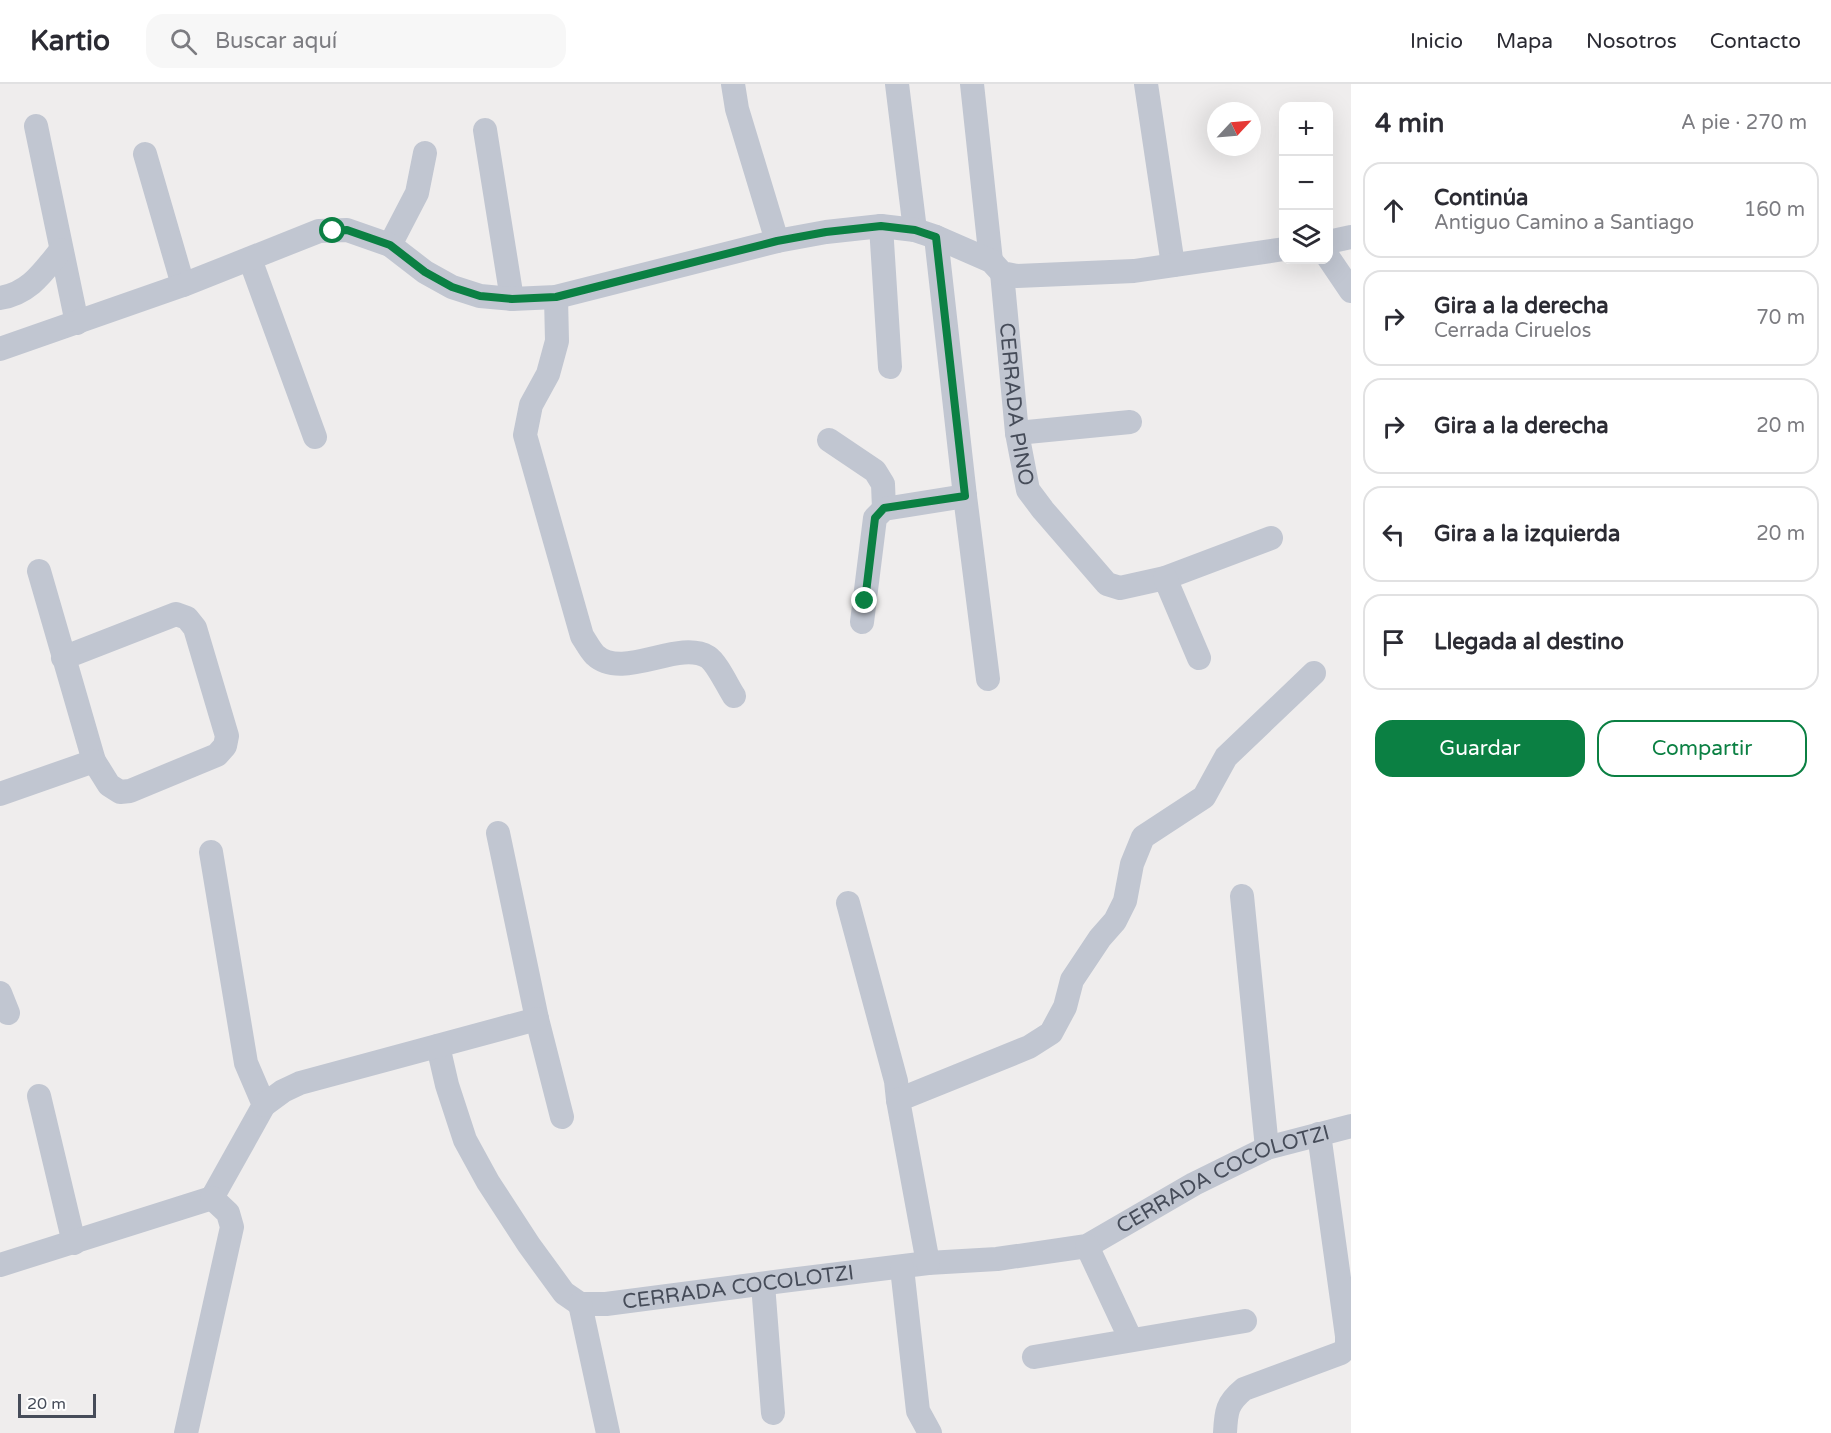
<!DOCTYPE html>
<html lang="es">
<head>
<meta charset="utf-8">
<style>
  :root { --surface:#fff; --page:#f7f7f7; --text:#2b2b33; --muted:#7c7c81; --line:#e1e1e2; --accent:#0b8043 }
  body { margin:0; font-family:"Varela Round",sans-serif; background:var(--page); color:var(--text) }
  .controls { position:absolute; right:18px; top:18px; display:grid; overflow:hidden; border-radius:12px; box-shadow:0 6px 24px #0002 }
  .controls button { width:54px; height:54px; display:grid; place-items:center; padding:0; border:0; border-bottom:2px solid var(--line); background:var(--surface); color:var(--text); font:30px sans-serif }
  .compass { position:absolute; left:1207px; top:18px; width:54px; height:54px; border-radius:50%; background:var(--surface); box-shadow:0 6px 24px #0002; rotate:64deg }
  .scale { position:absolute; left:18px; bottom:15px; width:78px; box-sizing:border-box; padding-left:6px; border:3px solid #464c59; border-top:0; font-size:16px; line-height:21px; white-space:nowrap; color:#464c59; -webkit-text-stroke:4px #fff; paint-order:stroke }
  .stop { position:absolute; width:18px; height:18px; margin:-14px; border:4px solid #0b8043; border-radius:50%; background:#fff }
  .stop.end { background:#0b8043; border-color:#fff; box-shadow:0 2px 6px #0008 }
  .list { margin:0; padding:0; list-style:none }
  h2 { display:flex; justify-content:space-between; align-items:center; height:78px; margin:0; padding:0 24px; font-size:26px }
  h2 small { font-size:20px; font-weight:400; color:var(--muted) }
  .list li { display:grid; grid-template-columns:39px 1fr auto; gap:18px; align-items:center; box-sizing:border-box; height:96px; margin:0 12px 12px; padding:0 12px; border:2px solid var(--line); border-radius:18px }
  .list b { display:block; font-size:22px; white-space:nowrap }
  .list p { margin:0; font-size:20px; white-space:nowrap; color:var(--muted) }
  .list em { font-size:20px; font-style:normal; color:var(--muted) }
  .actions { display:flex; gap:12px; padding:18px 24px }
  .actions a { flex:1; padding:14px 0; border:2px solid var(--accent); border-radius:18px; text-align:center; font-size:21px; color:var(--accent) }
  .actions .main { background:var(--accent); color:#fff }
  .icon { flex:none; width:33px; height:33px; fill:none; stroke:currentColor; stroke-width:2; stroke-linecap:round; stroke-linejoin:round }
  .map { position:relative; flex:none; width:1351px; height:1349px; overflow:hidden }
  header { display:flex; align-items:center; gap:36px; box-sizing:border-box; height:84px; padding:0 30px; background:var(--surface); border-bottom:2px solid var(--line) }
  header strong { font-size:28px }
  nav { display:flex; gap:33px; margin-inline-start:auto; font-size:21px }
  .search { width:420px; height:54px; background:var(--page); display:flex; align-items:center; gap:15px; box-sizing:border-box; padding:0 21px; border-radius:18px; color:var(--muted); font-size:22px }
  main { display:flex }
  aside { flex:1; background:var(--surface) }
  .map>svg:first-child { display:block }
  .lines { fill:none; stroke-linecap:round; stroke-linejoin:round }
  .street { stroke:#c1c6d1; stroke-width:24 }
  .route { stroke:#0b8043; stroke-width:8 }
  .labels { text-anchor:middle; stroke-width:4.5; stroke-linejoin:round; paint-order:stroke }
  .street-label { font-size:21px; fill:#464c59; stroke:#fff }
</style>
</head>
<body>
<header>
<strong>Kartio</strong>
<div class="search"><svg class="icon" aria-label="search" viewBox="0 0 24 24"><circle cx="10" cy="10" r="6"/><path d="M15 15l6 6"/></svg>Buscar aquí</div>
<nav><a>Inicio</a><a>Mapa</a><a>Nosotros</a><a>Contacto</a></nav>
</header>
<main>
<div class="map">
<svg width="1351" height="1349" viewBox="0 0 1351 1349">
  <rect width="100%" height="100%" fill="#efeded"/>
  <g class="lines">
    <!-- street -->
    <g class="street">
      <path d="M 733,0 L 737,25 L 777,157"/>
      <path d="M 897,0 L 915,146"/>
      <path d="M 972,0 L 991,177"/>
      <path d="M 1146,0 L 1173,181"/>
      <path d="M 36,42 L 77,239"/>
      <path d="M 485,46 L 512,215"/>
      <path d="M 145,70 L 183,201"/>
      <path d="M 881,142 L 890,283"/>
      <path d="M 936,153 L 965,412 L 988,595"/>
      <path d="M 1328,158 L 1351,153"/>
      <path d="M 390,161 L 417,109 L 425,69"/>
      <path d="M 1328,173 L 1351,207"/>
      <path d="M 250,175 L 315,353"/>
      <path id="s1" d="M 1002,189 L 1017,349 L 1028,406 L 1043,426 L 1107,500 L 1120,504 L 1165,494 L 1271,454"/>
      <path d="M 556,213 L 557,257 L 548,290 L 531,321 L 525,351 L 582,552 C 586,558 590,566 595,571 C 623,597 678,555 708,573 C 717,579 728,603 734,612"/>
      <path d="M 0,214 C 30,209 43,188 61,166"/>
      <path d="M 0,265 L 183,201 L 319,147 L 347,146 L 390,161 L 425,188 L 452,203 L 480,212 L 512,215 L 556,213 L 777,157 L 826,148 L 881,142 L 915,146 L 936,153 L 991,177 L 1002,189 L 1017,192 L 1134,187 L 1284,165"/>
      <path d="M 1017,349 L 1130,338"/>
      <path d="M 829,356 L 875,387 L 883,400 L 884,425"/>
      <path d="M 39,487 L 94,677 L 109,701 L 120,708 L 130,707 L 217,671 L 225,662 L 227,652 L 195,544 L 187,534 L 176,530 L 63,574"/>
      <path d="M 1165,494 L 1199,574"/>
      <path d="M 862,538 L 875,434 L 884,425 L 965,412"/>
      <path d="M 0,710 L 94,677"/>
      <path d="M 498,749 L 537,935 L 562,1033"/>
      <path d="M 211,768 L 246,979 L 264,1021 L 212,1114"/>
      <path d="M 1242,812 L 1267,1064"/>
      <path d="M 848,819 L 896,997 L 898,1016"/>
      <path d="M 0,909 L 8,929"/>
      <path id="s2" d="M 438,962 L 447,1001 L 465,1056 L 488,1098 L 529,1161 L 564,1209 L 580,1220 L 606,1220 L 790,1196 L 928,1179 L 997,1175 L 1087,1162 L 1194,1100 L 1267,1064 L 1351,1042"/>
      <path d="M 39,1012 L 74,1159"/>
      <path d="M 264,1021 L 283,1007 L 300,999 L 537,935"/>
      <path d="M 1087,1162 L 1131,1256"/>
      <path d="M 928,1179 L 898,1016 L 1029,963 L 1051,949 L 1065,923 L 1072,896 L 1100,854 L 1115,837 L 1125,817 L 1132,780 L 1143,753 L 1204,713 L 1226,673 L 1314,589"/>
      <path d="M 0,1181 L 212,1114"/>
      <path d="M 902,1184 L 918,1327 L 930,1349"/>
      <path d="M 763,1200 L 773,1329"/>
      <path d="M 580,1220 L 608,1349"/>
      <path d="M 1034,1273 L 1245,1237"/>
      <path d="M 186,1349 L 232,1143 L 228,1129 L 212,1114"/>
      <path d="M 1225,1349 C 1226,1327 1227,1319 1244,1305 L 1341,1269 L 1347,1263 L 1347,1252 L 1319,1050"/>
    </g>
  </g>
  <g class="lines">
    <!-- route -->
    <path class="route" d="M 333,147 L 347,146 L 390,161 L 425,188 L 452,203 L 480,212 L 512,215 L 556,213 L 777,157 L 826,148 L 881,142 L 915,146 L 936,153 L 965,412 L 884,424 L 875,434 L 865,517"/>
  </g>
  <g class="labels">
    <!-- street labels -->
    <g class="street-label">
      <text dy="7" stroke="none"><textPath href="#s1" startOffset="132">CERRADA PINO</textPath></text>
      <text dy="7" stroke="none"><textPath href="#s2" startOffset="963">CERRADA COCOLOTZI</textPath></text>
      <text dy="7" stroke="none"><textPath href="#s2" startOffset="459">CERRADA COCOLOTZI</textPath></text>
    </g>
  </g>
</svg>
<div class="controls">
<button>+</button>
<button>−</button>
<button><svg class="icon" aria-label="layers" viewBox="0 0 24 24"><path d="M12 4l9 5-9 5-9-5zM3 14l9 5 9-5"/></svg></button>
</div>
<svg class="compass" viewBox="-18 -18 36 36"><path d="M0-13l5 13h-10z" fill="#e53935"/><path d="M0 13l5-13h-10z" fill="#7c7c81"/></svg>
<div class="scale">20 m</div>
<div class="stop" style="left:333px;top:147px"></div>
<div class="stop end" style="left:865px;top:517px"></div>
</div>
<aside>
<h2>4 min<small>A pie · 270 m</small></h2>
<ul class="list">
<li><svg class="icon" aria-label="ahead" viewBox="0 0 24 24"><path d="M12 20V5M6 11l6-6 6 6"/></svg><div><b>Continúa</b><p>Antiguo Camino a Santiago</p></div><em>160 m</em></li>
<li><svg class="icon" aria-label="right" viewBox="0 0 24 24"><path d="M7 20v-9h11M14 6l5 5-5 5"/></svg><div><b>Gira a la derecha</b><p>Cerrada Ciruelos</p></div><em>70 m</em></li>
<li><svg class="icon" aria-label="right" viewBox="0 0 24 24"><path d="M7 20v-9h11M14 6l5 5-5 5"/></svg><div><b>Gira a la derecha</b></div><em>20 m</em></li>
<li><svg class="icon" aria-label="left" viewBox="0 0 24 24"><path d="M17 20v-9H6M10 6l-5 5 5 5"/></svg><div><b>Gira a la izquierda</b></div><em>20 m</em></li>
<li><svg class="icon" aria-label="arrive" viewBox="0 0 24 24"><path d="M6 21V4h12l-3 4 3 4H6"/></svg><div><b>Llegada al destino</b></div></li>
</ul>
<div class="actions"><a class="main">Guardar</a><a>Compartir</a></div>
</aside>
</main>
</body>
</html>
